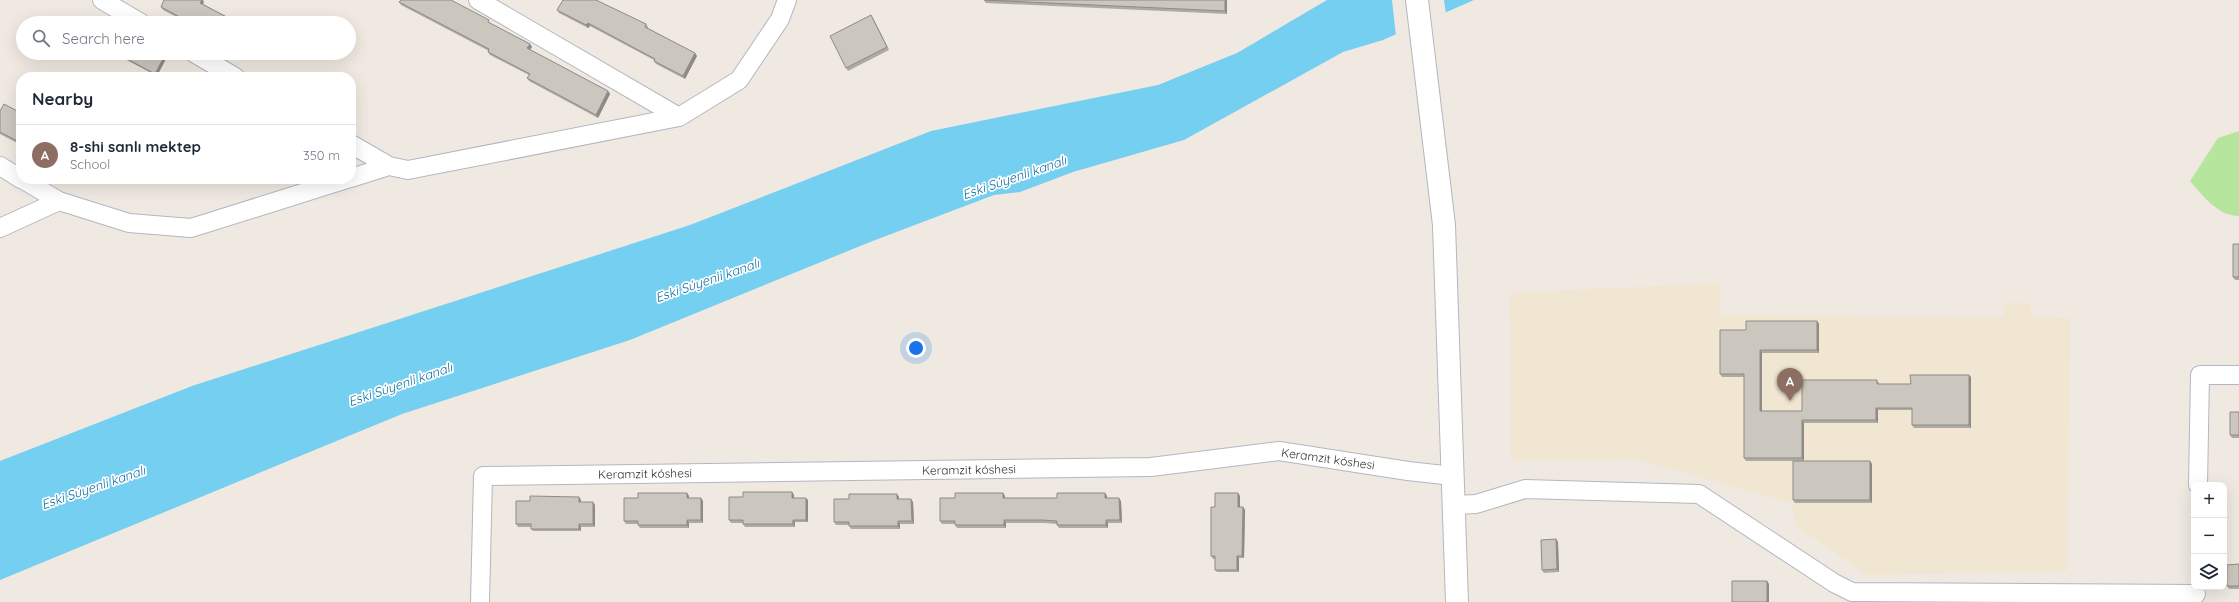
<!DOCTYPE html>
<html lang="en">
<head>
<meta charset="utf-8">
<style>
  :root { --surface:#fff; --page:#f6f6f7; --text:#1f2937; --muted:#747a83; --line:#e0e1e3; --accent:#db2777 }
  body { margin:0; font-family:Quicksand,sans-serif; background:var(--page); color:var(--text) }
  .controls { position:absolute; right:12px; bottom:12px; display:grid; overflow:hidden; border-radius:8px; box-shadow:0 4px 16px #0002 }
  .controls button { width:36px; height:36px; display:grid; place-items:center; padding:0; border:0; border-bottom:1px solid var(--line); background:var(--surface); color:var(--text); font:20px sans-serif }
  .you { position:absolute; left:916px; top:348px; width:14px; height:14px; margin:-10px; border:3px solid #fff; border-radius:50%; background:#1a73e8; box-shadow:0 0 0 6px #1a73e833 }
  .badge { display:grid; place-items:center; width:26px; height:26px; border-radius:50%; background:var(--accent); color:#fff; font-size:13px; font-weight:700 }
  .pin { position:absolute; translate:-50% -33px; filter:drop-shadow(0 1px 2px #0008) }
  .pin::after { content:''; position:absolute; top:21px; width:14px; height:12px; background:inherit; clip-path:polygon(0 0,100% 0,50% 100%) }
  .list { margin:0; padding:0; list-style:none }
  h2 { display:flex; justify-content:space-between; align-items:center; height:52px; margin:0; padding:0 16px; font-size:17px }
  h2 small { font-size:13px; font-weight:400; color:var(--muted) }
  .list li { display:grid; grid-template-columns:26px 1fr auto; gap:12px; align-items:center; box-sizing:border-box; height:60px; padding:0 16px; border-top:1px solid var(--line) }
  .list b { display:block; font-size:15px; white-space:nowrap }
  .list p { margin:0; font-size:13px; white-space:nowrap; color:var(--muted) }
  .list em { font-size:13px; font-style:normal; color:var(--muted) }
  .icon { flex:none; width:22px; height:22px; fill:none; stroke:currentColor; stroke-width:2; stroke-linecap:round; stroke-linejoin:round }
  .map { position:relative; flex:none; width:2239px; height:602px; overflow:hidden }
  .search { position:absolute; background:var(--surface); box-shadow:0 4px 16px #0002; left:16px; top:16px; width:340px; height:44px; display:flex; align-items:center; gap:10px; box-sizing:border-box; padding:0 14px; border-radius:22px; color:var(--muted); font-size:15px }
  .panel { position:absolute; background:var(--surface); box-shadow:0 4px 16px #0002; left:16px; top:72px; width:340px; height:112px; border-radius:16px }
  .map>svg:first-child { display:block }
  .education { fill:#f0e6d1 }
  .green { fill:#b6e59e }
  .water { fill:#75cff0 }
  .pier { fill:#efe9e1 }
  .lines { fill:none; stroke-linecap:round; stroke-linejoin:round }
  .minor-casing { stroke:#b4b7c1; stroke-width:20 }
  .tertiary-casing { stroke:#b4b7c1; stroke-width:24 }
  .minor { stroke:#fff; stroke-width:18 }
  .tertiary { stroke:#fff; stroke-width:22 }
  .wall { fill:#afaba4 }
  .shaded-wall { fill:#8e8b86 }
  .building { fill:#cbc7bf; stroke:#8e8b86 }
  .labels { text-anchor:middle; stroke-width:3.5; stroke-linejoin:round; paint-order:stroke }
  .street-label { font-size:12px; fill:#2e2e2e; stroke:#fff }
  .water-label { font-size:13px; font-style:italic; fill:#0d6fa3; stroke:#fff }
</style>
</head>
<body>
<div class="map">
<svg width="2239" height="602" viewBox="0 0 2239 602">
  <rect width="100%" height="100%" fill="#efe9e1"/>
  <!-- education -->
  <path class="education" d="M 1720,283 L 1719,315 L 2003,317 L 2004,303 L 2031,303 L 2031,317 L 2070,318 L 2067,571 L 1867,575 L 1795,525 L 1792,503 L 1635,459 L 1511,461 L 1510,293 Z"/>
  <!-- green -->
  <path class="green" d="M 2239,131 L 2239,216 C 2218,216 2203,196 2190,181 L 2218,138 Z"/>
  <!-- water -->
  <path class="water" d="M 1327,0 L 1474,0 L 1383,40 L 1343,52 L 1184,140 L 1073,172 L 1020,192 L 994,195 L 870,242 L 630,340 L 402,414 L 0,580 L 0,461 L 192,386 L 690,225 L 931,131 L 1158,85 L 1237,53 Z"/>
  <!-- pier -->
  <path class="pier" d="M 1392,0 L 1444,0 L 1446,14 L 1396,36 Z"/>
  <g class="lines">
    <!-- minor casing -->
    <g class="minor-casing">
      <path id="minor" d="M 102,0 L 141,23
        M 478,0 L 679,117
        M 194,53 L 235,77
        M 351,144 L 389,166
        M 0,166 L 21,179
        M 351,178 L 389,166 L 408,170 L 679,117 L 739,80 L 780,19 L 787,0
        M 22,179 L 59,201
        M 0,228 L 59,201 L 129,223 L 191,228 L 347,179
        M 2198,485 L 2200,375 L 2239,375
        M 1454,505 L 1476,504 L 1525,489 L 1699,494 L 1834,583 L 1852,592 L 2196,594
        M 480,602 L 483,476 L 1151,467 L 1279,451 L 1408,471 L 1453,476"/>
    </g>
    <!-- tertiary casing -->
    <g class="tertiary-casing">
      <path id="tertiary" d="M 1417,0 L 1444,225 L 1457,602"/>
    </g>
    <!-- minor -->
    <use href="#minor" class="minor"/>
    <!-- tertiary -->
    <use href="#tertiary" class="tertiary"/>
  </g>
  <!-- wall -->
  <path class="wall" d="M 984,0 L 1227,0 L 1227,14 L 986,3 Z
    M 204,2 L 203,4 L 238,23 L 188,23 L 163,10 L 161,7 Z
    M 399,2 L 491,23 L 491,24 L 530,44 L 532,47 L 530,50 L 608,91 L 610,94 L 598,118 L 529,81 L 527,78 L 529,75 L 490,55 L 488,52 L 489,51 L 401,5 Z
    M 557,10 L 646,24 L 648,27 L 648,28 L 697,56 L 685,79 L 656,64 L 654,61 L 654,60 L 590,26 L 588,28 L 559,13 Z
    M 871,15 L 889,50 L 848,71 L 846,68 Z
    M 113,53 L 169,53 L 157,76 Z
    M 0,111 L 21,113 L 21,145 L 0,134 Z
    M 2239,244 L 2239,280 L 2235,280 L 2233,277 Z
    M 1817,321 L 1819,324 L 1819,353 L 1762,353 L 1762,411 L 1802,411 L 1877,380 L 1879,383 L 1879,384 L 1911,384 L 1971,377 L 1971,428 L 1914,428 L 1912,425 L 1912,410 L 1878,410 L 1878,423 L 1804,423 L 1804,461 L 1870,461 L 1872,464 L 1872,503 L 1795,503 L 1793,500 L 1793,461 L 1746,461 L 1744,458 L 1744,377 L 1722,377 L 1720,374 L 1746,330 Z
    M 2239,412 L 2239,438 L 2232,438 L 2230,435 Z
    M 792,492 L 794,495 L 794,498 L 808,500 L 808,522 L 795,522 L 795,527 L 745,527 L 743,524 L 743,523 L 731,523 L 729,520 L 743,497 Z
    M 687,493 L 689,496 L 689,498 L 701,498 L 703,501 L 703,523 L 689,523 L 689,528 L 640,528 L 638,525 L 638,524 L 626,524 L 624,521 L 638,498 Z
    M 1003,493 L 1005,496 L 1005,498 L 1057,498 L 1105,493 L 1107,496 L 1107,498 L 1121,501 L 1122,523 L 1108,523 L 1108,528 L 1059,528 L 1057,525 L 1057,524 L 1044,523 L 1006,523 L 1006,528 L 957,528 L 955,525 L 955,524 L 942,524 L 940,521 L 955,498 Z
    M 1238,493 L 1240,496 L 1240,507 L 1243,507 L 1245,510 L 1244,558 L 1239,558 L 1239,572 L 1217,572 L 1215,570 L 1215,559 L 1213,559 L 1211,556 L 1215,507 Z
    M 897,494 L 899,497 L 899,499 L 911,499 L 913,502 L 914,524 L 900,524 L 900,529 L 851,529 L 849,526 L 849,525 L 836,525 L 834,522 Z
    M 579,497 L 581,500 L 581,502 L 595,505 L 595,527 L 581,527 L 581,531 L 533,531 L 531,529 L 531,527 L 518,527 L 516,524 L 530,501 Z
    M 1556,539 L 1558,542 L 1559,572 L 1544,573 L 1542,570 Z
    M 2239,564 L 2239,589 L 2229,589 L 2227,586 Z"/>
  <!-- shaded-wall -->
  <path class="shaded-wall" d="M 202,0 L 203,0 L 204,2 L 202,6 L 200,3 Z
    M 1225,0 L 1227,0 L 1227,14 L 1225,11 Z
    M 871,15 L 873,18 L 889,50 L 887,47 Z
    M 588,23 L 590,26 L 588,28 L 586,25 Z
    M 530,44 L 532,47 L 529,51 L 527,48 Z
    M 166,53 L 169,53 L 157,76 L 155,74 Z
    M 695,53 L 697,56 L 685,79 L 683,76 Z
    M 608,91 L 610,94 L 598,118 L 596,115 Z
    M 1817,321 L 1819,324 L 1819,353 L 1817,350 Z
    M 1760,350 L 1762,353 L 1762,414 L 1760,411 Z
    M 1969,375 L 1971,377 L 1971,428 L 1969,425 Z
    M 1876,408 L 1878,410 L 1878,423 L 1876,420 Z
    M 1802,420 L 1804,423 L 1804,461 L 1802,458 Z
    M 1870,461 L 1872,464 L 1872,503 L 1870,500 Z
    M 792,492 L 794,495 L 794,500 L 792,498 Z
    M 687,493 L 689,496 L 689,501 L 687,498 Z
    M 1003,493 L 1005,496 L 1005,501 L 1003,498 Z
    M 1105,493 L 1107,496 L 1107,501 L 1105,498 Z
    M 1238,493 L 1240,496 L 1240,510 L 1238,507 Z
    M 897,494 L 899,497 L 899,502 L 897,499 Z
    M 579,497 L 581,500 L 581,505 L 579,502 Z
    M 701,498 L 703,501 L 703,523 L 701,520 Z
    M 806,498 L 808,500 L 808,522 L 806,520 Z
    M 1119,498 L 1121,501 L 1122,523 L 1120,520 Z
    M 911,499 L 913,502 L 914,524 L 912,521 Z
    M 593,502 L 595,505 L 595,527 L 593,524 Z
    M 1243,507 L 1245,510 L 1244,558 L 1242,556 Z
    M 687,520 L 689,523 L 689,528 L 687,525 Z
    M 793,520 L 795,522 L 795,527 L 793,524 Z
    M 1004,520 L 1006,523 L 1006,528 L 1004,525 Z
    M 1106,520 L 1108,523 L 1108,528 L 1106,525 Z
    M 898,521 L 900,524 L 900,529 L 898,526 Z
    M 579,524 L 581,527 L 581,531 L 579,529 Z
    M 1556,539 L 1558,542 L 1559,572 L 1557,569 Z
    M 1237,556 L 1239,558 L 1239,572 L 1237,570 Z
    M 1767,581 L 1769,584 L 1769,602 L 1767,602 Z"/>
  <!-- building -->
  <path class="building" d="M 164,0 L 202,0 L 200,3 L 238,23 L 191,23 L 161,7 Z
    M 401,0 L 451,0 L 489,20 L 488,22 L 530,44 L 527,48 L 608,91 L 596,115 L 527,78 L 530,74 L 488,52 L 489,49 L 399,2 Z
    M 563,0 L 596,0 L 646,24 L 645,27 L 695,53 L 683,76 L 654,61 L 655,59 L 588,23 L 586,25 L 557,10 Z
    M 984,0 L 1225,0 L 1225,11 Z
    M 871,15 L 887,47 L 846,68 L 830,36 Z
    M 103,17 L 115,23 L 99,23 Z
    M 116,53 L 166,53 L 155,74 Z
    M 4,104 L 21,113 L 21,143 L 0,132 L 0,111 Z
    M 2233,244 L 2239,244 L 2239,277 L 2233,277 Z
    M 1746,321 L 1817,321 L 1817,350 L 1760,350 L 1760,411 L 1802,411 L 1802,380 L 1877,380 L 1877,384 L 1911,384 L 1910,375 L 1969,375 L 1969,425 L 1912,425 L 1912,408 L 1876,408 L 1876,420 L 1802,420 L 1802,458 L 1744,458 L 1744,374 L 1720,374 L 1720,330 L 1746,330 Z
    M 2230,412 L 2239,412 L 2239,435 L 2230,435 Z
    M 1793,461 L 1870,461 L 1870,500 L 1793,500 Z
    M 743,492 L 792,492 L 792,498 L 806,498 L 806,520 L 793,520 L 793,524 L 743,524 L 743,520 L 729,520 L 729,497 L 743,497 Z
    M 638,493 L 687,493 L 687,498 L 701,498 L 701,520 L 687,520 L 687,525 L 638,525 L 638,521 L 624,521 L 624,498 L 638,498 Z
    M 955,493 L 1003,493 L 1003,498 L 1057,498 L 1057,493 L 1105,493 L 1105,498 L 1119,498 L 1120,520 L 1106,520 L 1106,525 L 1057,525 L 1057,521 L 1042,520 L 1004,520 L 1004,525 L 955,525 L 955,521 L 940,521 L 940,498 L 955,498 Z
    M 1215,493 L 1238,493 L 1238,507 L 1243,507 L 1242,556 L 1237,556 L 1237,570 L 1215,570 L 1215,556 L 1211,556 L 1211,507 L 1215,507 Z
    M 849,494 L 897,494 L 897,499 L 911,499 L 912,521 L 898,521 L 898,526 L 849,526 L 849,522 L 834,522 L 834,499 L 849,499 Z
    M 530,496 L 579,497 L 579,502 L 593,502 L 593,524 L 579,524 L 579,529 L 531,529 L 531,524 L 516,524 L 516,501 L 530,501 Z
    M 1556,539 L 1557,569 L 1542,570 L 1541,540 Z
    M 2239,564 L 2239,586 L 2227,586 L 2227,565 Z
    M 1732,581 L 1767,581 L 1767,602 L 1732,602 Z"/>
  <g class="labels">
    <!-- street labels -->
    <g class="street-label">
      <text transform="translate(1328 459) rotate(8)" y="4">Keramzit kóshesi</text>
      <text transform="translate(969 470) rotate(-1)" y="4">Keramzit kóshesi</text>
      <text transform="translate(645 474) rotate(-1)" y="4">Keramzit kóshesi</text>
    </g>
    <!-- water labels -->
    <g class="water-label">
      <text transform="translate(1014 177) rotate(-19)" y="5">Eski Súyenli kanalı</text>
      <text transform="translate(707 280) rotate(-19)" y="5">Eski Súyenli kanalı</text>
      <text transform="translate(400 384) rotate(-19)" y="5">Eski Súyenli kanalı</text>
      <text transform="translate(93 487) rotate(-19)" y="5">Eski Súyenli kanalı</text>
    </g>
  </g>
</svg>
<div class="controls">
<button>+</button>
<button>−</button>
<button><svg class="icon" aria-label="layers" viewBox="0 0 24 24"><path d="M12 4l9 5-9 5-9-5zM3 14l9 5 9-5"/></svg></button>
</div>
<div class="you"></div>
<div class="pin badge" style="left:1790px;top:401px;background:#8d6e63">A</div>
<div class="search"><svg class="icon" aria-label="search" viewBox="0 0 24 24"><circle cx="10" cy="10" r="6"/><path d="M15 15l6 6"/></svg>Search here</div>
<section class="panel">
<h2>Nearby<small></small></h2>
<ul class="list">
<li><span class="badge" style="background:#8d6e63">A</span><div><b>8-shi sanlı mektep</b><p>School</p></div><em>350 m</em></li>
</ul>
</section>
</div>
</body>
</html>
